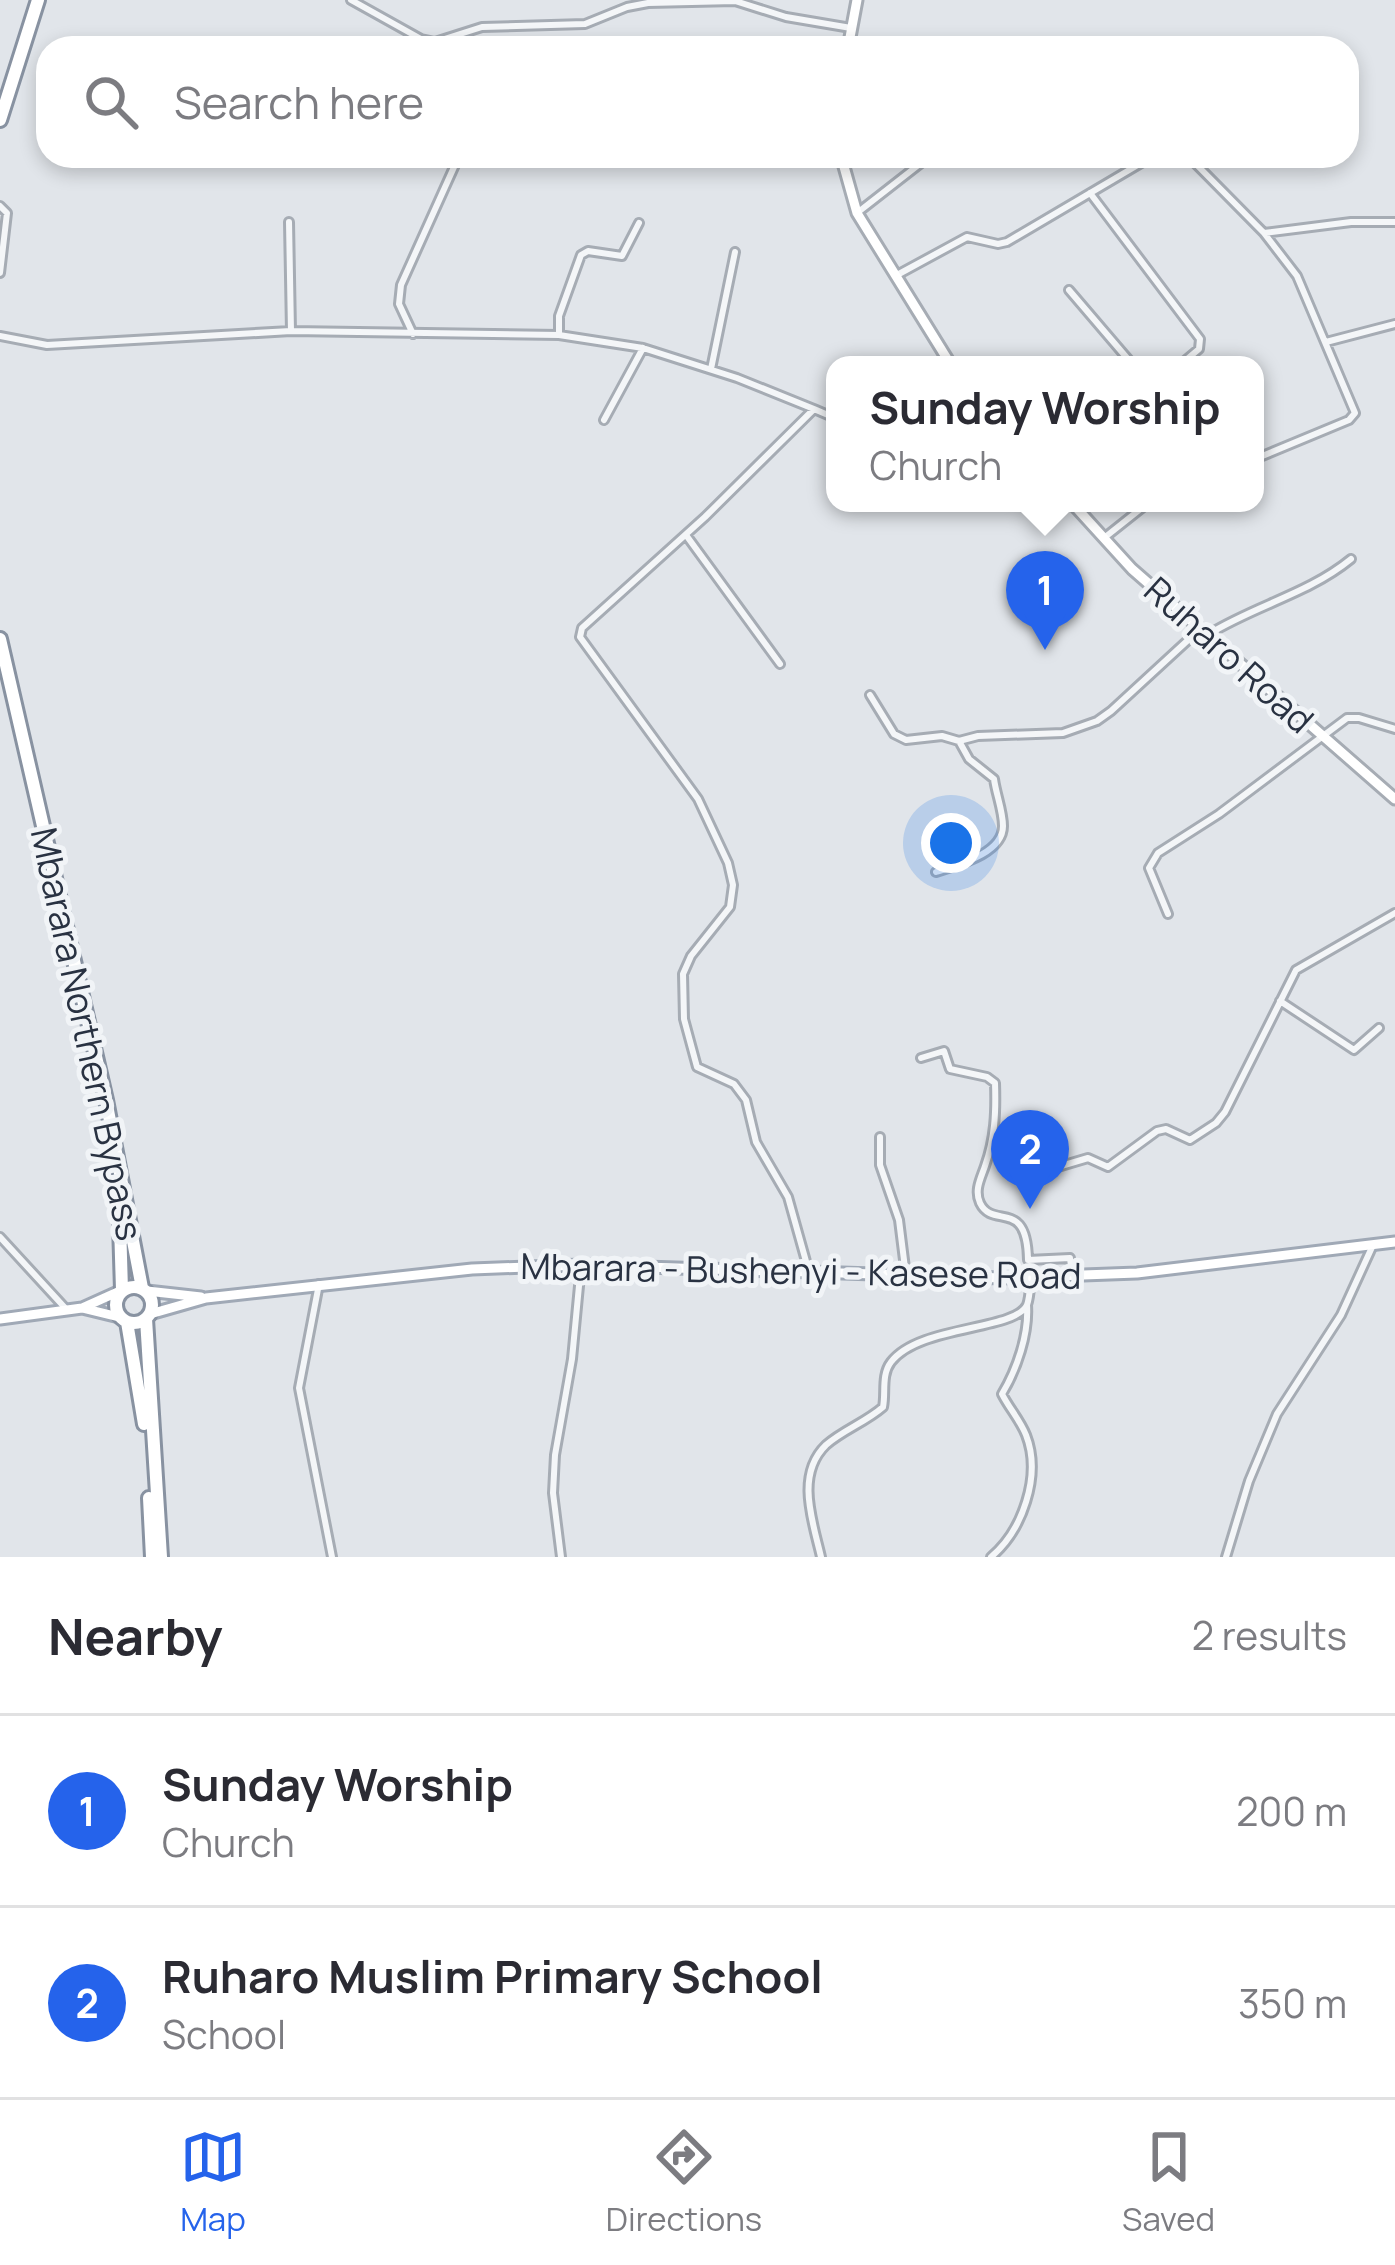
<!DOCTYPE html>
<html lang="en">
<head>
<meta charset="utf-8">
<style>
  :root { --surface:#fff; --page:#f2f2f3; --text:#2b2b33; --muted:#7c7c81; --line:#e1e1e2; --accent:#2563eb }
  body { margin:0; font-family:Manrope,sans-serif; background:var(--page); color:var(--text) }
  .you { position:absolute; left:951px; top:843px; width:42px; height:42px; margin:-30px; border:9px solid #fff; border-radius:50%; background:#1a73e8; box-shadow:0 0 0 18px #1a73e833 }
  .badge { display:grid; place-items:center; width:78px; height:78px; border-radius:50%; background:var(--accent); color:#fff; font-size:39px; font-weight:700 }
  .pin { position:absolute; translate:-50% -99px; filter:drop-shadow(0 3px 6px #0008) }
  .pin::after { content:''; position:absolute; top:63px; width:42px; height:36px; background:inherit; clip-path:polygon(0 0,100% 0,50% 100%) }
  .popup { position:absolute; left:826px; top:356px; width:438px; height:156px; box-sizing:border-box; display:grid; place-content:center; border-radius:24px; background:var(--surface); filter:drop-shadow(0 3px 9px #0005); font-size:39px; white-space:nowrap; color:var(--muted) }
  .popup b { font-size:45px; color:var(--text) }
  .popup::after { content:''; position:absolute; left:50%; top:100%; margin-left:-24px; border:24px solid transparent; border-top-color:var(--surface) }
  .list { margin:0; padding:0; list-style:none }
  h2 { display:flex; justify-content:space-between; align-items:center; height:156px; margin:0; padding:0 48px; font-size:51px }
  h2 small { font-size:39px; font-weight:400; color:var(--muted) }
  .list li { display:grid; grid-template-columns:78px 1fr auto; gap:36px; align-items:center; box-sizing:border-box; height:192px; padding:0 48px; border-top:3px solid var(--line) }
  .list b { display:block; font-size:45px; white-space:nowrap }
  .list p { margin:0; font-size:39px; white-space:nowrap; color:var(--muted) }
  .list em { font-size:39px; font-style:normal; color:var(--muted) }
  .icon { flex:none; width:66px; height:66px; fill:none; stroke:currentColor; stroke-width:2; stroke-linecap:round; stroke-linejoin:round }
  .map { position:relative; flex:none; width:1395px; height:1557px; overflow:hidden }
  .search { position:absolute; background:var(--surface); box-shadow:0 6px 18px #0003; left:36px; right:36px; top:36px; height:132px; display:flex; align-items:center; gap:30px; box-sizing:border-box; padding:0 42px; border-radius:36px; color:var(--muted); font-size:45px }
  .sheet { height:540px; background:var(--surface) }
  nav { display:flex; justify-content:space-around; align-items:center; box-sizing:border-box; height:168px; border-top:3px solid var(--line); background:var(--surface); font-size:33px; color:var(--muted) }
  nav a { display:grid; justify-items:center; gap:6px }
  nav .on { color:var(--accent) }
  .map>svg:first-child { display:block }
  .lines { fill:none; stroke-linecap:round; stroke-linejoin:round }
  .street-casing { stroke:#a6acb4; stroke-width:12 }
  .secondary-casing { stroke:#a6acb4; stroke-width:15 }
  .primary-casing { stroke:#a0a9b6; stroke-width:15 }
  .highway-casing { stroke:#8892a1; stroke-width:18 }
  .street { stroke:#f4f6f8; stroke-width:6 }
  .secondary { stroke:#fff; stroke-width:9 }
  .primary { stroke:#fff; stroke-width:9 }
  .highway { stroke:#fff; stroke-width:12 }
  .labels { text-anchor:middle; stroke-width:10; stroke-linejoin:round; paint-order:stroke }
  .street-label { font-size:36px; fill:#293242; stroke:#f1f4f7 }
</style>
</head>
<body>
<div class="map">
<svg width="1395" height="1557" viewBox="0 0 1395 1557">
  <rect width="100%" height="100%" fill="#e1e5ea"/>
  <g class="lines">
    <!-- street casing -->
    <g class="street-casing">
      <path id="street" d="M 351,0 L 421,39 L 435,42 L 482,27 L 585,24 L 627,7 L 648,3 L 735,1 L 786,17 L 851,28
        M 1188,156 L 1264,233 L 1351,222 L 1395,222
        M 1090,193 L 1200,339 L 1199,349 L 1180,365
        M 0,206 L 7,213 L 0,273
        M 857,213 L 930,156
        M 289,222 L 291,331
        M 897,275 L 967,237 L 998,244 L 1007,242 L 1153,156
        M 1069,290 L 1133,365
        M 413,334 L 399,304 L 401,285 L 459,156
        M 559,335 L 559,316 L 581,255 L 588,251 L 622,256 L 639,223
        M 0,336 L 47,345 L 291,331 L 559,335 L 643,348 L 737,378 L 814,409
        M 1326,342 L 1395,324
        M 711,369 L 735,252
        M 604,420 L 643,348
        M 1255,459 L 1349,420 L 1355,413 L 1297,276 L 1264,233
        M 686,535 L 780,664
        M 1104,538 L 1148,503
        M 1209,634 C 1256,605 1308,594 1351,559
        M 870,695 L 894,734 L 906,740 L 942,736 L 959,741 L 978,736 L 1063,733 L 1097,721 L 1111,711 L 1199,630
        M 936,872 C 957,865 1003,854 1003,826 C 1003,811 996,794 994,779 L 969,759 L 959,741
        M 1168,914 L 1149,868 L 1158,853 L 1219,814 L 1347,718 L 1359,718 L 1395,729
        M 1280,1001 L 1354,1050 L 1379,1028
        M 921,1058 L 944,1051 L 950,1069 L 987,1077 L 995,1083 C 996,1112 995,1138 985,1166 C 981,1178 974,1190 980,1203 C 993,1230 1027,1197 1028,1260 L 1070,1258 L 1072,1275
        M 880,1137 L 880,1165 L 899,1220 L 906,1276
        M 1051,1169 L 1088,1158 L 1108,1167 L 1157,1131 L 1166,1129 L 1190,1140 L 1216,1123 L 1225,1112 L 1296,970 L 1395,913
        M 0,1237 L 67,1310
        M 809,1272 L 788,1197 L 756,1142 L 746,1100 L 734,1084 L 697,1067 L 684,1019 L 683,974 L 691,956 L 730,907 L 733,885 L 728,863 L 698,799 L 580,637 L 582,628 L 705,517 L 814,409 L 835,418
        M 319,1284 L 299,1388 L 332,1557
        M 561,1557 L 553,1493 L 555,1455 L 572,1359 L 581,1265
        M 821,1557 C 813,1522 795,1475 826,1445 C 843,1430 866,1422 883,1407 C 886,1393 881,1375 891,1362 C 919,1325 1014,1331 1027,1305 C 1030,1297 1030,1285 1031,1277
        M 991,1557 C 1022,1531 1042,1476 1026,1435 C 1020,1420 1009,1408 1002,1394 C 1017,1369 1029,1334 1027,1305
        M 1226,1557 L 1249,1481 L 1277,1414 L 1341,1315 L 1373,1245"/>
    </g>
    <!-- secondary casing -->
    <g class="secondary-casing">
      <path id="secondary" d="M 848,48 L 857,0
        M 841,156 L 857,213 L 951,365
        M 1072,503 L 1132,569 L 1395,799"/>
    </g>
    <!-- primary casing -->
    <g class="primary-casing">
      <path id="primary" d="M 147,1291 L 201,1297
        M 82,1308 L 119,1317
        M 150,1314 L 206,1298 L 472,1269 L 581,1265 L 1002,1278 L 1137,1273 L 1395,1242
        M 0,1319 L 82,1308 L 122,1290"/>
    </g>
    <!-- highway casing -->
    <g class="highway-casing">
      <path id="highway" d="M 0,120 L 38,0
        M 0,639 L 106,1100 L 142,1288
        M 120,1224 L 122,1290
        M116 1305a18 18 0 1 1 36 0a18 18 0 1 1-36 0Z
        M 146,1319 L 161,1557
        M 127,1322 L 144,1424
        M 149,1498 L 152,1557"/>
    </g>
    <!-- street -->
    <use href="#street" class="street"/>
    <!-- secondary -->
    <use href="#secondary" class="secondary"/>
    <!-- primary -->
    <use href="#primary" class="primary"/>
    <!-- highway -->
    <use href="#highway" class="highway"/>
  </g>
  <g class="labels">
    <!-- street labels -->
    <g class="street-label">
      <text transform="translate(1229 655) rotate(42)" y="13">Ruharo Road</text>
      <text transform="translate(87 1034) rotate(78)" y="13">Mbarara Northern Bypass</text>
      <text transform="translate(801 1271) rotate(1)" y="13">Mbarara - Bushenyi - Kasese Road</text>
    </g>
  </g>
</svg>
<div class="you"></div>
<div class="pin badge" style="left:1045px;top:650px">1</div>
<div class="popup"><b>Sunday Worship</b>Church</div>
<div class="pin badge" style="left:1030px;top:1209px">2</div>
<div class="search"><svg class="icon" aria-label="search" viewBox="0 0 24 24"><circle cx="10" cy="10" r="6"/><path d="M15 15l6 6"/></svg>Search here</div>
</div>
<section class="sheet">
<h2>Nearby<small>2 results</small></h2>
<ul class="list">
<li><span class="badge">1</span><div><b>Sunday Worship</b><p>Church</p></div><em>200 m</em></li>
<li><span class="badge">2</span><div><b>Ruharo Muslim Primary School</b><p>School</p></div><em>350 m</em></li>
</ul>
</section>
<nav>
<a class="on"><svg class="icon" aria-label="map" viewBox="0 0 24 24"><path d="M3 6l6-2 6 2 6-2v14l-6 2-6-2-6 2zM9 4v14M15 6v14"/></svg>Map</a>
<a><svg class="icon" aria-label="directions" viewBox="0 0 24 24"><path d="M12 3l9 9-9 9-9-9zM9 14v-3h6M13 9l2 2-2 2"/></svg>Directions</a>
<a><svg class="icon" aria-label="saved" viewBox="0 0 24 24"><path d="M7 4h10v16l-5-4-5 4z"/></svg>Saved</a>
</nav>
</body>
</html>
